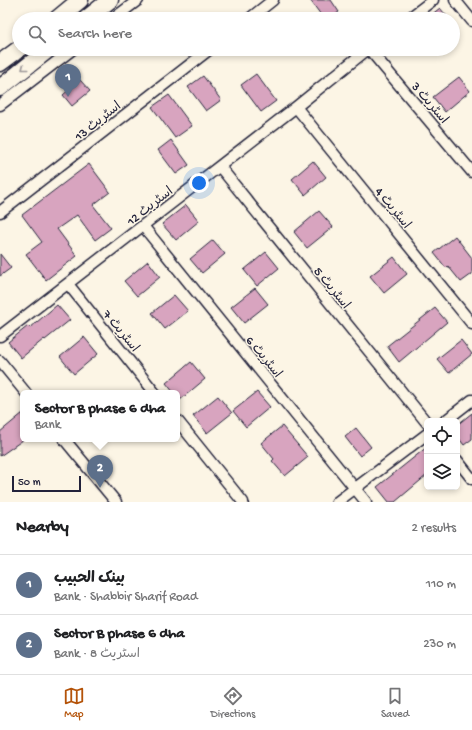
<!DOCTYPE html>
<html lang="en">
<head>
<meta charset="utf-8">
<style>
  :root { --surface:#fff; --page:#f6f6f6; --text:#202124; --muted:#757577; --line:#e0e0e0; --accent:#b45309 }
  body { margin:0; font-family:"Gochi Hand","Playpen Sans Arabic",sans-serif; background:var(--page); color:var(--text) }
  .controls { position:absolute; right:12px; bottom:12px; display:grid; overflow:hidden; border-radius:6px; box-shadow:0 2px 6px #0003 }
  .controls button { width:36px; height:36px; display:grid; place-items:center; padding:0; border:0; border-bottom:1px solid var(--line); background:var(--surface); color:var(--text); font:20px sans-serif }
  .scale { position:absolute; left:12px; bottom:10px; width:69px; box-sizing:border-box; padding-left:4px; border:2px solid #22223b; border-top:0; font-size:11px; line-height:14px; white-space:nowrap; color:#22223b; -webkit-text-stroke:3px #fcf5e5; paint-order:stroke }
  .you { position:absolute; left:199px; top:183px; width:14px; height:14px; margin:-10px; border:3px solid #fff; border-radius:50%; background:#1a73e8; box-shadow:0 0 0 6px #1a73e833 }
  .badge { display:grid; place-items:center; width:26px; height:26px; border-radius:50%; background:var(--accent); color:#fff; font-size:13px; font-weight:700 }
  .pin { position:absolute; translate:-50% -33px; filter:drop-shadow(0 1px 2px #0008) }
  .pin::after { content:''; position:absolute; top:21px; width:14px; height:12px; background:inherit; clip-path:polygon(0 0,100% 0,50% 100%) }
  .popup { position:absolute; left:20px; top:390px; width:160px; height:52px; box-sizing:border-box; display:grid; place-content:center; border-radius:6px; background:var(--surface); filter:drop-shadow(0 1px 3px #0005); font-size:13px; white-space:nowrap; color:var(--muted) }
  .popup b { font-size:15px; color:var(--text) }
  .popup::after { content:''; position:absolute; left:50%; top:100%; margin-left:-8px; border:8px solid transparent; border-top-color:var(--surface) }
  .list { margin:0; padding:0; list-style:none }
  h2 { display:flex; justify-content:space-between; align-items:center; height:52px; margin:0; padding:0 16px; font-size:17px }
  h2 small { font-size:13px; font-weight:400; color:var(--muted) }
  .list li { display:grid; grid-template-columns:26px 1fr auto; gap:12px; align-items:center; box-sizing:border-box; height:60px; padding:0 16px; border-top:1px solid var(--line) }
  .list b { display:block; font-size:15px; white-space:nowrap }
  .list p { margin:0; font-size:13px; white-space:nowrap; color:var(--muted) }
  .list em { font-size:13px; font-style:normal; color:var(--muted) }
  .icon { flex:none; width:22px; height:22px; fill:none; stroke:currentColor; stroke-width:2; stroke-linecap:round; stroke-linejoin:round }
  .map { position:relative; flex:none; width:472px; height:502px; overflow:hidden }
  .search { position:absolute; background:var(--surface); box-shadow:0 2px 6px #0003; left:12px; right:12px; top:12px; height:44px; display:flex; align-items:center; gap:10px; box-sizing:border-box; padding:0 14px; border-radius:22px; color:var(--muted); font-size:15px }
  .sheet { height:172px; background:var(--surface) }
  nav { display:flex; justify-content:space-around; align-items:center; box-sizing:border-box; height:56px; border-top:1px solid var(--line); background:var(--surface); font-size:11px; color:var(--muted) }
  nav a { display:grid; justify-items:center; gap:2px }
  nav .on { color:var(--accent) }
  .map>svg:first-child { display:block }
  .building { fill:#d8a4bf; stroke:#22223b }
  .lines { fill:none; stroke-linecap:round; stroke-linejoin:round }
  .street-casing { stroke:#22223b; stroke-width:13 }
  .primary-casing { stroke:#22223b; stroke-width:19 }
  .street { stroke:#fcf5e5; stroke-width:10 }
  .primary { stroke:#fcf5e5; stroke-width:16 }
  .oneway { stroke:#9a9698 }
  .labels { text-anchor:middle; stroke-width:3; stroke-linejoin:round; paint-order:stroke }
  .street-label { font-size:13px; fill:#22223b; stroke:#fcf5e5 }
</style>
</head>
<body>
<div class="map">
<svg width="472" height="502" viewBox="0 0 472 502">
  <rect width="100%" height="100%" fill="#fcf5e5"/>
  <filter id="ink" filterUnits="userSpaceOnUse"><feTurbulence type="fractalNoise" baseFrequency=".025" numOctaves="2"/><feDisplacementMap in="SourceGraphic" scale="8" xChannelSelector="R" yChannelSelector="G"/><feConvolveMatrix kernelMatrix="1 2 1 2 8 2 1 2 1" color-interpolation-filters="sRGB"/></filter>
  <g filter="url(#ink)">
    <!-- building -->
    <path class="building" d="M 310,0 L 331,0 L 339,12 L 329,19 L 324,19 Z
      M 440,8 L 449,19 L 426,19 Z
      M 256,74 L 276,101 L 261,112 L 241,85 Z
      M 203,76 L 221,100 L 206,111 L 188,87 Z
      M 459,77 L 470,91 L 445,112 L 433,97 Z
      M 80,80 L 90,91 L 72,106 L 63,95 Z
      M 169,95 L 192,126 L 175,138 L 152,107 Z
      M 171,140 L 189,165 L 176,174 L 158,150 Z
      M 313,161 L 326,177 L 305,195 L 292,179 Z
      M 89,164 L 110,192 L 93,205 L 111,228 L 95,240 L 77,215 L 57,229 L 77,256 L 46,280 L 26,254 L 42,242 L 22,215 Z
      M 186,205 L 199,221 L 176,240 L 162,224 Z
      M 319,211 L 333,227 L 307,248 L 294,232 Z
      M 455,236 L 472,258 L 472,274 L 461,282 L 448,266 L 446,268 L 434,253 Z
      M 213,240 L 225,254 L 202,273 L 190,259 Z
      M 266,252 L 279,268 L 257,286 L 244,270 Z
      M 0,254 L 11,268 L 0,276 Z
      M 394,257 L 407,274 L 384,293 L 370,276 Z
      M 148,261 L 160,277 L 137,296 L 124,281 Z
      M 255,288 L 268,304 L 244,323 L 231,307 Z
      M 174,295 L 188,311 L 165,329 L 152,313 Z
      M 57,305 L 70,320 L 45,340 L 44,339 L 21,358 L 8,342 L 28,326 L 30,328 Z
      M 435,308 L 447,322 L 399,362 L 387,346 Z
      M 84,337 L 98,354 L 74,374 L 60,357 Z
      M 461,340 L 472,354 L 449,373 L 437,359 Z
      M 191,362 L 205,379 L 180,400 L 177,397 L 177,393 L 174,393 L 166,383 Z
      M 257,392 L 270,407 L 246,427 L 233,411 Z
      M 218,396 L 232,413 L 207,433 L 193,416 Z
      M 23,413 L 23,440 L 0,456 L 0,432 Z
      M 472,413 L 472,439 L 464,445 L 457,436 L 457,425 Z
      M 282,426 L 308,457 L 285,476 L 272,461 L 274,459 L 261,443 Z
      M 356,428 L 371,447 L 360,456 L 345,437 Z
      M 427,447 L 427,475 L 395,502 L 389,502 L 377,487 Z"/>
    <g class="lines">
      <!-- street casing -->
      <g class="street-casing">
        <path id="street" d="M 455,0 L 472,21
          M 113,19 L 138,0
          M 249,19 L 273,0
          M 408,19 L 433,0
          M 369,49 L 472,172
          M 0,105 L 73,49
          M 296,107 L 472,324
          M 220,167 L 427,423
          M 0,212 L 210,49
          M 143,226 L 366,502
          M 68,284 L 155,393
          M 0,336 L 296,107 L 368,49
          M 0,361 L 26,393
          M 177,420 L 243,502
          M 445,421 L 472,400
          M 64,439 L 116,502
          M 457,460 L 472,479
          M 337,502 L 427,434"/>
      </g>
      <!-- primary casing -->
      <g class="primary-casing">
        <path id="primary" d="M 57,19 L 80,0
          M 86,19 L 110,0
          M 0,63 L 19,49
          M 0,88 L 49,49"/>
      </g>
      <!-- street -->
      <use href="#street" class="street"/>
      <!-- primary -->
      <use href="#primary" class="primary"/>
    </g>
    <!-- one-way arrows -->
    <defs><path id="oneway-chevron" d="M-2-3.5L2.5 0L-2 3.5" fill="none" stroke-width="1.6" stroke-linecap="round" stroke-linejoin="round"/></defs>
    <use class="oneway" href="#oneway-chevron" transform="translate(24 68) rotate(142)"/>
  </g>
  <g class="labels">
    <!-- street labels -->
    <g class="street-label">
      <text transform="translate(431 102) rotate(50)" y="5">اسٹریٹ 3</text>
      <text transform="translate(97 120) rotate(-38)" y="5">اسٹریٹ 13</text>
      <text transform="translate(149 205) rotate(-38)" y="5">اسٹریٹ 12</text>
      <text transform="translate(394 207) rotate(51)" y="5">اسٹریٹ 4</text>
      <text transform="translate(333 287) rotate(51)" y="5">اسٹریٹ 5</text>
      <text transform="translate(122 330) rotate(51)" y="5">اسٹریٹ 7</text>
      <text transform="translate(265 356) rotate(51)" y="5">اسٹریٹ 6</text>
    </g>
  </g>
</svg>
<div class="controls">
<button><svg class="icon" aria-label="locate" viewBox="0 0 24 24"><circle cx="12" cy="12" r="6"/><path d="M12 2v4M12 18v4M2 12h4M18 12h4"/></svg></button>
<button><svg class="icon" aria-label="layers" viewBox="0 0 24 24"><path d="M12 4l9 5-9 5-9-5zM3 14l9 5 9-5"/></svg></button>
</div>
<div class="scale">50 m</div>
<div class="you"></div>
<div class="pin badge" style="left:68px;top:97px;background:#5c6f8a">1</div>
<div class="pin badge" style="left:100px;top:488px;background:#5c6f8a">2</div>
<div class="popup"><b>Sector B phase 6 dha</b>Bank</div>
<div class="search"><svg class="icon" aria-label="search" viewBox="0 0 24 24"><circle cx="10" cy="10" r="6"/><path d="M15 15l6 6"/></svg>Search here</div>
</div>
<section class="sheet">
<h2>Nearby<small>2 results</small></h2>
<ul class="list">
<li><span class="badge" style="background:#5c6f8a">1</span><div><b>بينک الحبيب</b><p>Bank · Shabbir Sharif Road</p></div><em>110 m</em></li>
<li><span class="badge" style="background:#5c6f8a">2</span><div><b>Sector B phase 6 dha</b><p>Bank · اسٹریٹ 8</p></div><em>230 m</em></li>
</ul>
</section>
<nav>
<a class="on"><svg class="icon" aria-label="map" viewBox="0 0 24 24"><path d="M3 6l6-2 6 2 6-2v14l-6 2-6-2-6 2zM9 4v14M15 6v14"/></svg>Map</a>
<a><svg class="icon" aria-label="directions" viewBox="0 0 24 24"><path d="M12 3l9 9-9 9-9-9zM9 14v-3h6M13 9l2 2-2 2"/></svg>Directions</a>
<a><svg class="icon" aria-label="saved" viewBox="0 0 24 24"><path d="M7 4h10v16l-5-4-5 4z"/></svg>Saved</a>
</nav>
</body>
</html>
